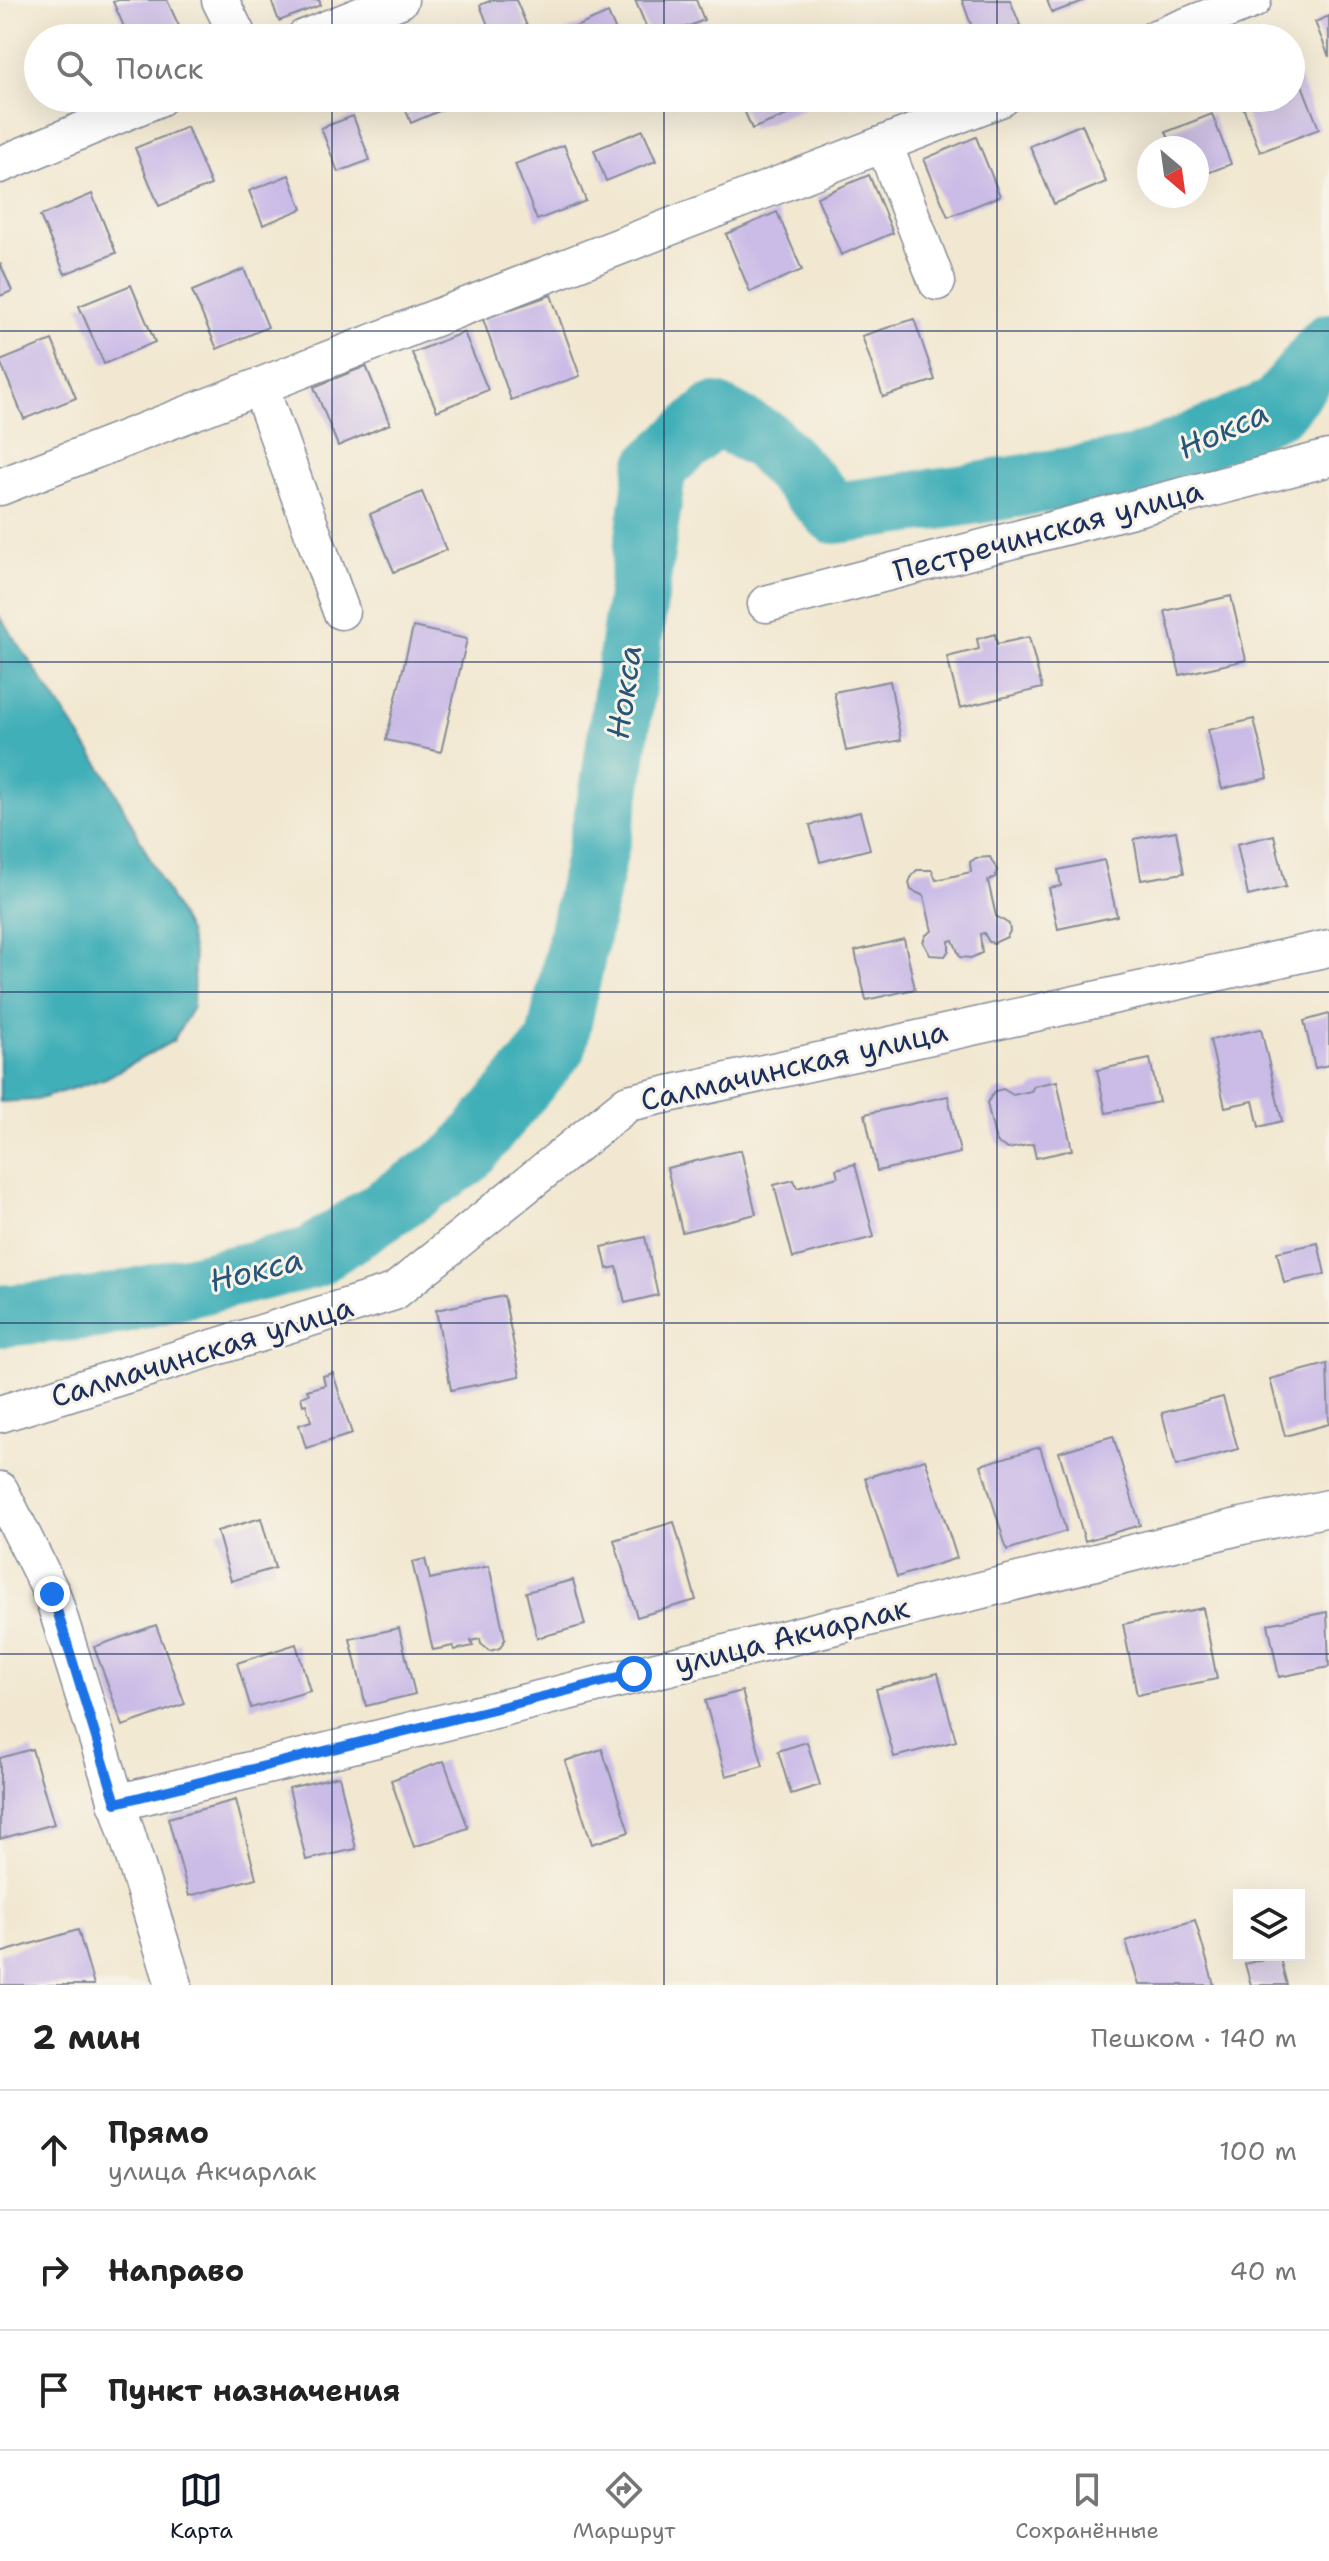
<!DOCTYPE html>
<html lang="ru">
<head>
<meta charset="utf-8">
<style>
  :root { --surface:#fff; --page:#f2f2f2; --text:#222; --muted:#767676; --line:#e0e0e0; --accent:#111827 }
  body { margin:0; font-family:"Shantell Sans",sans-serif; background:var(--page); color:var(--text) }
  .controls { position:absolute; right:24px; bottom:24px; display:grid; overflow:hidden; border-radius:0px; box-shadow:0 8px 32px #0002 }
  .controls button { width:72px; height:72px; display:grid; place-items:center; padding:0; border:0; border-bottom:2px solid var(--line); background:var(--surface); color:var(--text); font:40px sans-serif }
  .compass { position:absolute; left:1137px; top:136px; width:72px; height:72px; border-radius:50%; background:var(--surface); box-shadow:0 8px 32px #0002; rotate:151deg }
  .stop { position:absolute; width:24px; height:24px; margin:-18px; border:6px solid #1a73e8; border-radius:50%; background:#fff }
  .stop.end { background:#1a73e8; border-color:#fff; box-shadow:0 2px 8px #0008 }
  .list { margin:0; padding:0; list-style:none }
  h2 { display:flex; justify-content:space-between; align-items:center; height:104px; margin:0; padding:0 32px; font-size:34px }
  h2 small { font-size:26px; font-weight:400; color:var(--muted) }
  .list li { display:grid; grid-template-columns:52px 1fr auto; gap:24px; align-items:center; box-sizing:border-box; height:120px; padding:0 32px; border-top:2px solid var(--line) }
  .list b { display:block; font-size:30px; white-space:nowrap }
  .list p { margin:0; font-size:26px; white-space:nowrap; color:var(--muted) }
  .list em { font-size:26px; font-style:normal; color:var(--muted) }
  .icon { flex:none; width:44px; height:44px; fill:none; stroke:currentColor; stroke-width:2; stroke-linecap:round; stroke-linejoin:round }
  .map { position:relative; flex:none; width:1329px; height:1985px; overflow:hidden }
  .search { position:absolute; background:var(--surface); box-shadow:0 8px 32px #0002; left:24px; right:24px; top:24px; height:88px; display:flex; align-items:center; gap:20px; box-sizing:border-box; padding:0 28px; border-radius:44px; color:var(--muted); font-size:30px }
  .sheet { height:464px; background:var(--surface) }
  nav { display:flex; justify-content:space-around; align-items:center; box-sizing:border-box; height:112px; border-top:2px solid var(--line); background:var(--surface); font-size:22px; color:var(--muted) }
  nav a { display:grid; justify-items:center; gap:4px }
  nav .on { color:var(--accent) }
  .map>svg:first-child { display:block }
  .water { fill:#3fafb8; stroke:#2d6f8b; stroke-width:2 }
  .lines { fill:none; stroke-linecap:round; stroke-linejoin:round }
  .river { stroke:#3fafb8; stroke-width:62 }
  .building { fill:#cbbbe7 }
  .minor-casing { stroke:#868c98; stroke-width:39 }
  .minor { stroke:#fff; stroke-width:36 }
  .route { stroke:#1a73e8; stroke-width:10 }
  .grid { fill:none; stroke:#1b2f5e; stroke-width:2; stroke-opacity:0.55 }
  .labels { text-anchor:middle; stroke-width:6; stroke-linejoin:round; paint-order:stroke }
  .street-label { font-size:30px; fill:#1b2f5e; stroke:#f7f3e8 }
  .water-label { font-size:32px; font-style:italic; fill:#265579; stroke:#f7f3e8 }
</style>
</head>
<body>
<div class="map">
<svg width="1329" height="1985" viewBox="0 0 1329 1985">
  <rect width="100%" height="100%" fill="#f7f3e8"/>
  <filter id="ink" filterUnits="userSpaceOnUse"><feTurbulence type="fractalNoise" baseFrequency=".0125" numOctaves="2"/><feDisplacementMap in="SourceGraphic" scale="16" xChannelSelector="R" yChannelSelector="G"/><feConvolveMatrix kernelMatrix="1 2 1 2 8 2 1 2 1" color-interpolation-filters="sRGB"/></filter>
  <filter id="wash" filterUnits="userSpaceOnUse"><feTurbulence type="fractalNoise" baseFrequency=".006" numOctaves="4" result="noise"/><feDisplacementMap in="SourceGraphic" scale="32" xChannelSelector="R" yChannelSelector="G"/><feGaussianBlur stdDeviation="1.8" result="paint"/><feColorMatrix in="noise" values="0 0 0 0 0 0 0 0 0 0 0 0 0 0 0 0 0 1.4 0 .05"/><feComposite in="paint" operator="in"/></filter>
  <g filter="url(#wash)">
    <rect width="100%" height="100%" fill="#f2e8d1"/>
    <!-- water -->
    <path class="water" d="M 0,617 L 108,778 L 188,932 L 194,958 L 193,1007 L 173,1041 L 106,1078 L 36,1100 L 0,1102 Z"/>
    <g class="lines">
      <!-- river -->
      <path class="river" d="M 0,1316 L 97,1308 L 311,1258 L 462,1158 L 556,1045 L 611,786 L 656,467 L 715,414 L 766,441 L 835,513 L 959,496 L 1136,467 L 1277,408 L 1329,344"/>
    </g>
    <g id="blocks">
      <!-- building -->
      <path class="building" d="M 118,0 L 167,0 L 184,37 L 129,38 L 113,2 Z
        M 271,0 L 319,0 L 321,5 L 279,21 Z
        M 492,0 L 516,0 L 532,38 L 493,38 L 480,5 Z
        M 635,0 L 696,0 L 704,20 L 660,38 L 651,38 Z
        M 962,0 L 1010,0 L 1020,25 L 985,38 L 976,38 Z
        M 1047,0 L 1086,0 L 1052,13 Z
        M 608,13 L 619,38 L 558,38 L 557,35 Z
        M 1329,16 L 1329,57 L 1315,22 Z
        M 1299,77 L 1319,129 L 1260,152 L 1240,99 L 1291,98 L 1291,80 Z
        M 401,98 L 461,98 L 463,101 L 411,123 Z
        M 739,98 L 800,98 L 805,108 L 752,129 Z
        M 1212,114 L 1231,164 L 1197,177 L 1197,148 L 1173,148 L 1166,132 Z
        M 353,116 L 370,160 L 338,172 L 321,128 Z
        M 1082,124 L 1106,182 L 1054,204 L 1030,146 Z
        M 187,127 L 211,185 L 159,206 L 135,148 Z
        M 643,130 L 656,161 L 606,181 L 594,150 Z
        M 976,137 L 1000,196 L 948,217 L 924,159 Z
        M 564,145 L 586,201 L 537,220 L 515,164 Z
        M 289,175 L 302,209 L 263,225 L 249,191 Z
        M 869,175 L 893,233 L 841,255 L 817,197 Z
        M 92,194 L 116,253 L 65,274 L 40,216 Z
        M 777,212 L 802,270 L 750,292 L 726,234 Z
        M 0,263 L 12,291 L 0,296 Z
        M 244,269 L 268,327 L 217,349 L 192,291 Z
        M 131,285 L 155,342 L 104,364 L 79,306 Z
        M 551,295 L 580,376 L 511,400 L 483,319 Z
        M 914,319 L 935,380 L 883,397 L 862,336 Z
        M 464,332 L 488,390 L 437,411 L 412,353 Z
        M 52,340 L 76,398 L 24,419 L 0,361 Z
        M 366,366 L 390,424 L 338,446 L 314,387 Z
        M 422,492 L 446,550 L 394,572 L 370,514 Z
        M 1231,596 L 1246,660 L 1180,675 L 1165,611 Z
        M 413,627 L 467,639 L 441,752 L 386,740 Z
        M 995,634 L 997,644 L 1029,637 L 1042,688 L 960,708 L 947,657 L 979,649 L 977,639 Z
        M 890,681 L 901,740 L 846,751 L 834,692 Z
        M 1254,719 L 1268,778 L 1222,789 L 1208,730 Z
        M 860,812 L 870,849 L 820,862 L 810,825 Z
        M 1176,831 L 1184,873 L 1141,880 L 1134,839 Z
        M 1274,835 L 1286,887 L 1248,896 L 1237,844 Z
        M 990,857 L 997,870 L 995,877 L 988,881 L 996,916 L 1009,924 L 1010,931 L 1007,937 L 994,943 L 989,942 L 984,933 L 980,934 L 982,953 L 971,958 L 960,957 L 953,940 L 949,941 L 949,950 L 945,956 L 930,955 L 923,942 L 926,935 L 932,931 L 924,896 L 911,890 L 909,883 L 912,875 L 917,870 L 932,870 L 936,880 L 971,872 L 970,862 L 976,858 Z
        M 1104,860 L 1117,916 L 1058,929 L 1049,888 L 1061,886 L 1058,870 Z
        M 904,939 L 915,989 L 866,1000 L 855,951 Z
        M 1329,1014 L 1329,1065 L 1315,1068 L 1304,1021 Z
        M 1261,1029 L 1282,1121 L 1259,1127 L 1253,1101 L 1225,1107 L 1210,1040 Z
        M 1150,1059 L 1159,1102 L 1106,1113 L 1097,1070 Z
        M 1057,1081 L 1072,1150 L 1036,1158 L 1033,1144 L 1008,1149 L 996,1142 L 987,1103 L 995,1091 L 1003,1089 L 1013,1095 L 1031,1091 L 1034,1086 Z
        M 948,1096 L 960,1153 L 877,1171 L 865,1114 Z
        M 741,1150 L 756,1214 L 682,1232 L 667,1168 Z
        M 855,1164 L 874,1237 L 793,1258 L 774,1185 L 794,1180 L 797,1188 L 838,1177 L 836,1169 Z
        M 645,1237 L 658,1295 L 625,1303 L 617,1267 L 607,1269 L 602,1247 Z
        M 1318,1243 L 1325,1274 L 1284,1283 L 1277,1252 Z
        M 504,1296 L 520,1376 L 451,1390 L 436,1310 Z
        M 1327,1364 L 1329,1424 L 1285,1436 L 1270,1379 Z
        M 333,1373 L 352,1434 L 306,1448 L 299,1425 L 311,1421 L 306,1404 L 303,1405 L 301,1397 L 309,1394 L 307,1390 L 325,1385 L 323,1376 Z
        M 1223,1397 L 1238,1449 L 1176,1466 L 1162,1413 Z
        M 1113,1436 L 1140,1525 L 1085,1541 L 1059,1452 Z
        M 1040,1447 L 1066,1531 L 1007,1550 L 981,1465 Z
        M 925,1459 L 957,1558 L 897,1577 L 865,1478 Z
        M 261,1518 L 275,1568 L 231,1581 L 217,1531 Z
        M 674,1522 L 696,1600 L 637,1617 L 614,1540 Z
        M 425,1559 L 430,1579 L 489,1566 L 505,1639 L 500,1648 L 490,1651 L 481,1644 L 480,1639 L 471,1641 L 473,1646 L 454,1650 L 453,1646 L 433,1650 L 412,1562 Z
        M 573,1580 L 585,1625 L 537,1638 L 526,1592 Z
        M 1203,1608 L 1217,1679 L 1137,1695 L 1123,1624 Z
        M 1327,1612 L 1329,1667 L 1279,1677 L 1268,1624 Z
        M 156,1625 L 185,1704 L 123,1726 L 94,1647 Z
        M 399,1628 L 415,1694 L 366,1706 L 350,1639 Z
        M 296,1644 L 310,1691 L 251,1708 L 237,1663 Z
        M 938,1673 L 956,1741 L 894,1757 L 876,1689 Z
        M 742,1691 L 763,1766 L 726,1776 L 705,1701 Z
        M 807,1742 L 820,1785 L 791,1794 L 778,1751 Z
        M 32,1749 L 54,1824 L 0,1839 L 0,1758 Z
        M 602,1749 L 629,1832 L 592,1844 L 565,1761 Z
        M 444,1761 L 468,1828 L 414,1847 L 391,1780 Z
        M 339,1776 L 356,1849 L 306,1860 L 289,1788 Z
        M 236,1800 L 256,1878 L 189,1896 L 168,1818 Z
        M 1195,1920 L 1214,1985 L 1139,1985 L 1126,1941 Z
        M 78,1930 L 94,1985 L 0,1985 L 0,1953 Z
        M 1279,1955 L 1287,1985 L 1251,1985 L 1245,1964 Z"/>
    </g>
  </g>
  <g filter="url(#ink)">
    <use href="#blocks" fill-opacity="0" stroke="#868c98" stroke-width="2"/>
    <g class="lines">
      <!-- minor casing -->
      <g class="minor-casing">
        <path id="minor" d="M 220,0 L 239,38
          M 304,38 L 400,0
          M 1156,38 L 1253,0
          M 884,144 L 937,282
          M 0,165 L 159,98
          M 260,387 L 341,611
          M 0,487 L 1002,98
          M 766,604 L 1329,458
          M 0,1414 L 394,1292 L 628,1103 L 1329,948
          M 0,1490 L 52,1594 L 174,1985
          M 116,1803 L 1242,1526 L 1329,1508"/>
      </g>
      <!-- minor -->
      <use href="#minor" class="minor"/>
    </g>
  </g>
  <g class="lines" filter="url(#ink)">
    <!-- route -->
    <path class="route" d="M 52,1594 L 116,1803 L 634,1674"/>
  </g>
  <!-- grid -->
  <path class="grid" d="M 332,0 L 332,38M 664,0 L 664,38M 997,0 L 997,38M 332,98 L 332,1985M 664,98 L 664,1985M 997,98 L 997,1985M 0,331 L 1329,331M 0,662 L 1329,662M 0,992 L 1329,992M 0,1323 L 1329,1323M 0,1654 L 1329,1654"/>
  <g class="labels">
    <!-- street labels -->
    <g class="street-label">
      <text transform="translate(1048 531) rotate(-15)" y="10">Пестречинская улица</text>
      <text transform="translate(794 1066) rotate(-13)" y="10">Салмачинская улица</text>
      <text transform="translate(202 1352) rotate(-17)" y="10">Салмачинская улица</text>
      <text transform="translate(792 1636) rotate(-14)" y="10">улица Акчарлак</text>
    </g>
    <!-- water labels -->
    <g class="water-label">
      <text transform="translate(1223 430) rotate(-24)" y="11">Нокса</text>
      <text transform="translate(624 692) rotate(-82)" y="11">Нокса</text>
      <text transform="translate(256 1270) rotate(-14)" y="11">Нокса</text>
    </g>
  </g>
</svg>
<div class="controls">
<button><svg class="icon" aria-label="layers" viewBox="0 0 24 24"><path d="M12 4l9 5-9 5-9-5zM3 14l9 5 9-5"/></svg></button>
</div>
<svg class="compass" viewBox="-18 -18 36 36"><path d="M0-13l5 13h-10z" fill="#e53935"/><path d="M0 13l5-13h-10z" fill="#767676"/></svg>
<div class="stop" style="left:634px;top:1674px"></div>
<div class="stop end" style="left:52px;top:1594px"></div>
<div class="search"><svg class="icon" aria-label="search" viewBox="0 0 24 24"><circle cx="10" cy="10" r="6"/><path d="M15 15l6 6"/></svg>Поиск</div>
</div>
<section class="sheet">
<h2>2 мин<small>Пешком · 140 m</small></h2>
<ul class="list">
<li><svg class="icon" aria-label="ahead" viewBox="0 0 24 24"><path d="M12 20V5M6 11l6-6 6 6"/></svg><div><b>Прямо</b><p>улица Акчарлак</p></div><em>100 m</em></li>
<li><svg class="icon" aria-label="right" viewBox="0 0 24 24"><path d="M7 20v-9h11M14 6l5 5-5 5"/></svg><div><b>Направо</b></div><em>40 m</em></li>
<li><svg class="icon" aria-label="arrive" viewBox="0 0 24 24"><path d="M6 21V4h12l-3 4 3 4H6"/></svg><div><b>Пункт назначения</b></div></li>
</ul>
</section>
<nav>
<a class="on"><svg class="icon" aria-label="map" viewBox="0 0 24 24"><path d="M3 6l6-2 6 2 6-2v14l-6 2-6-2-6 2zM9 4v14M15 6v14"/></svg>Карта</a>
<a><svg class="icon" aria-label="directions" viewBox="0 0 24 24"><path d="M12 3l9 9-9 9-9-9zM9 14v-3h6M13 9l2 2-2 2"/></svg>Маршрут</a>
<a><svg class="icon" aria-label="saved" viewBox="0 0 24 24"><path d="M7 4h10v16l-5-4-5 4z"/></svg>Сохранённые</a>
</nav>
</body>
</html>
